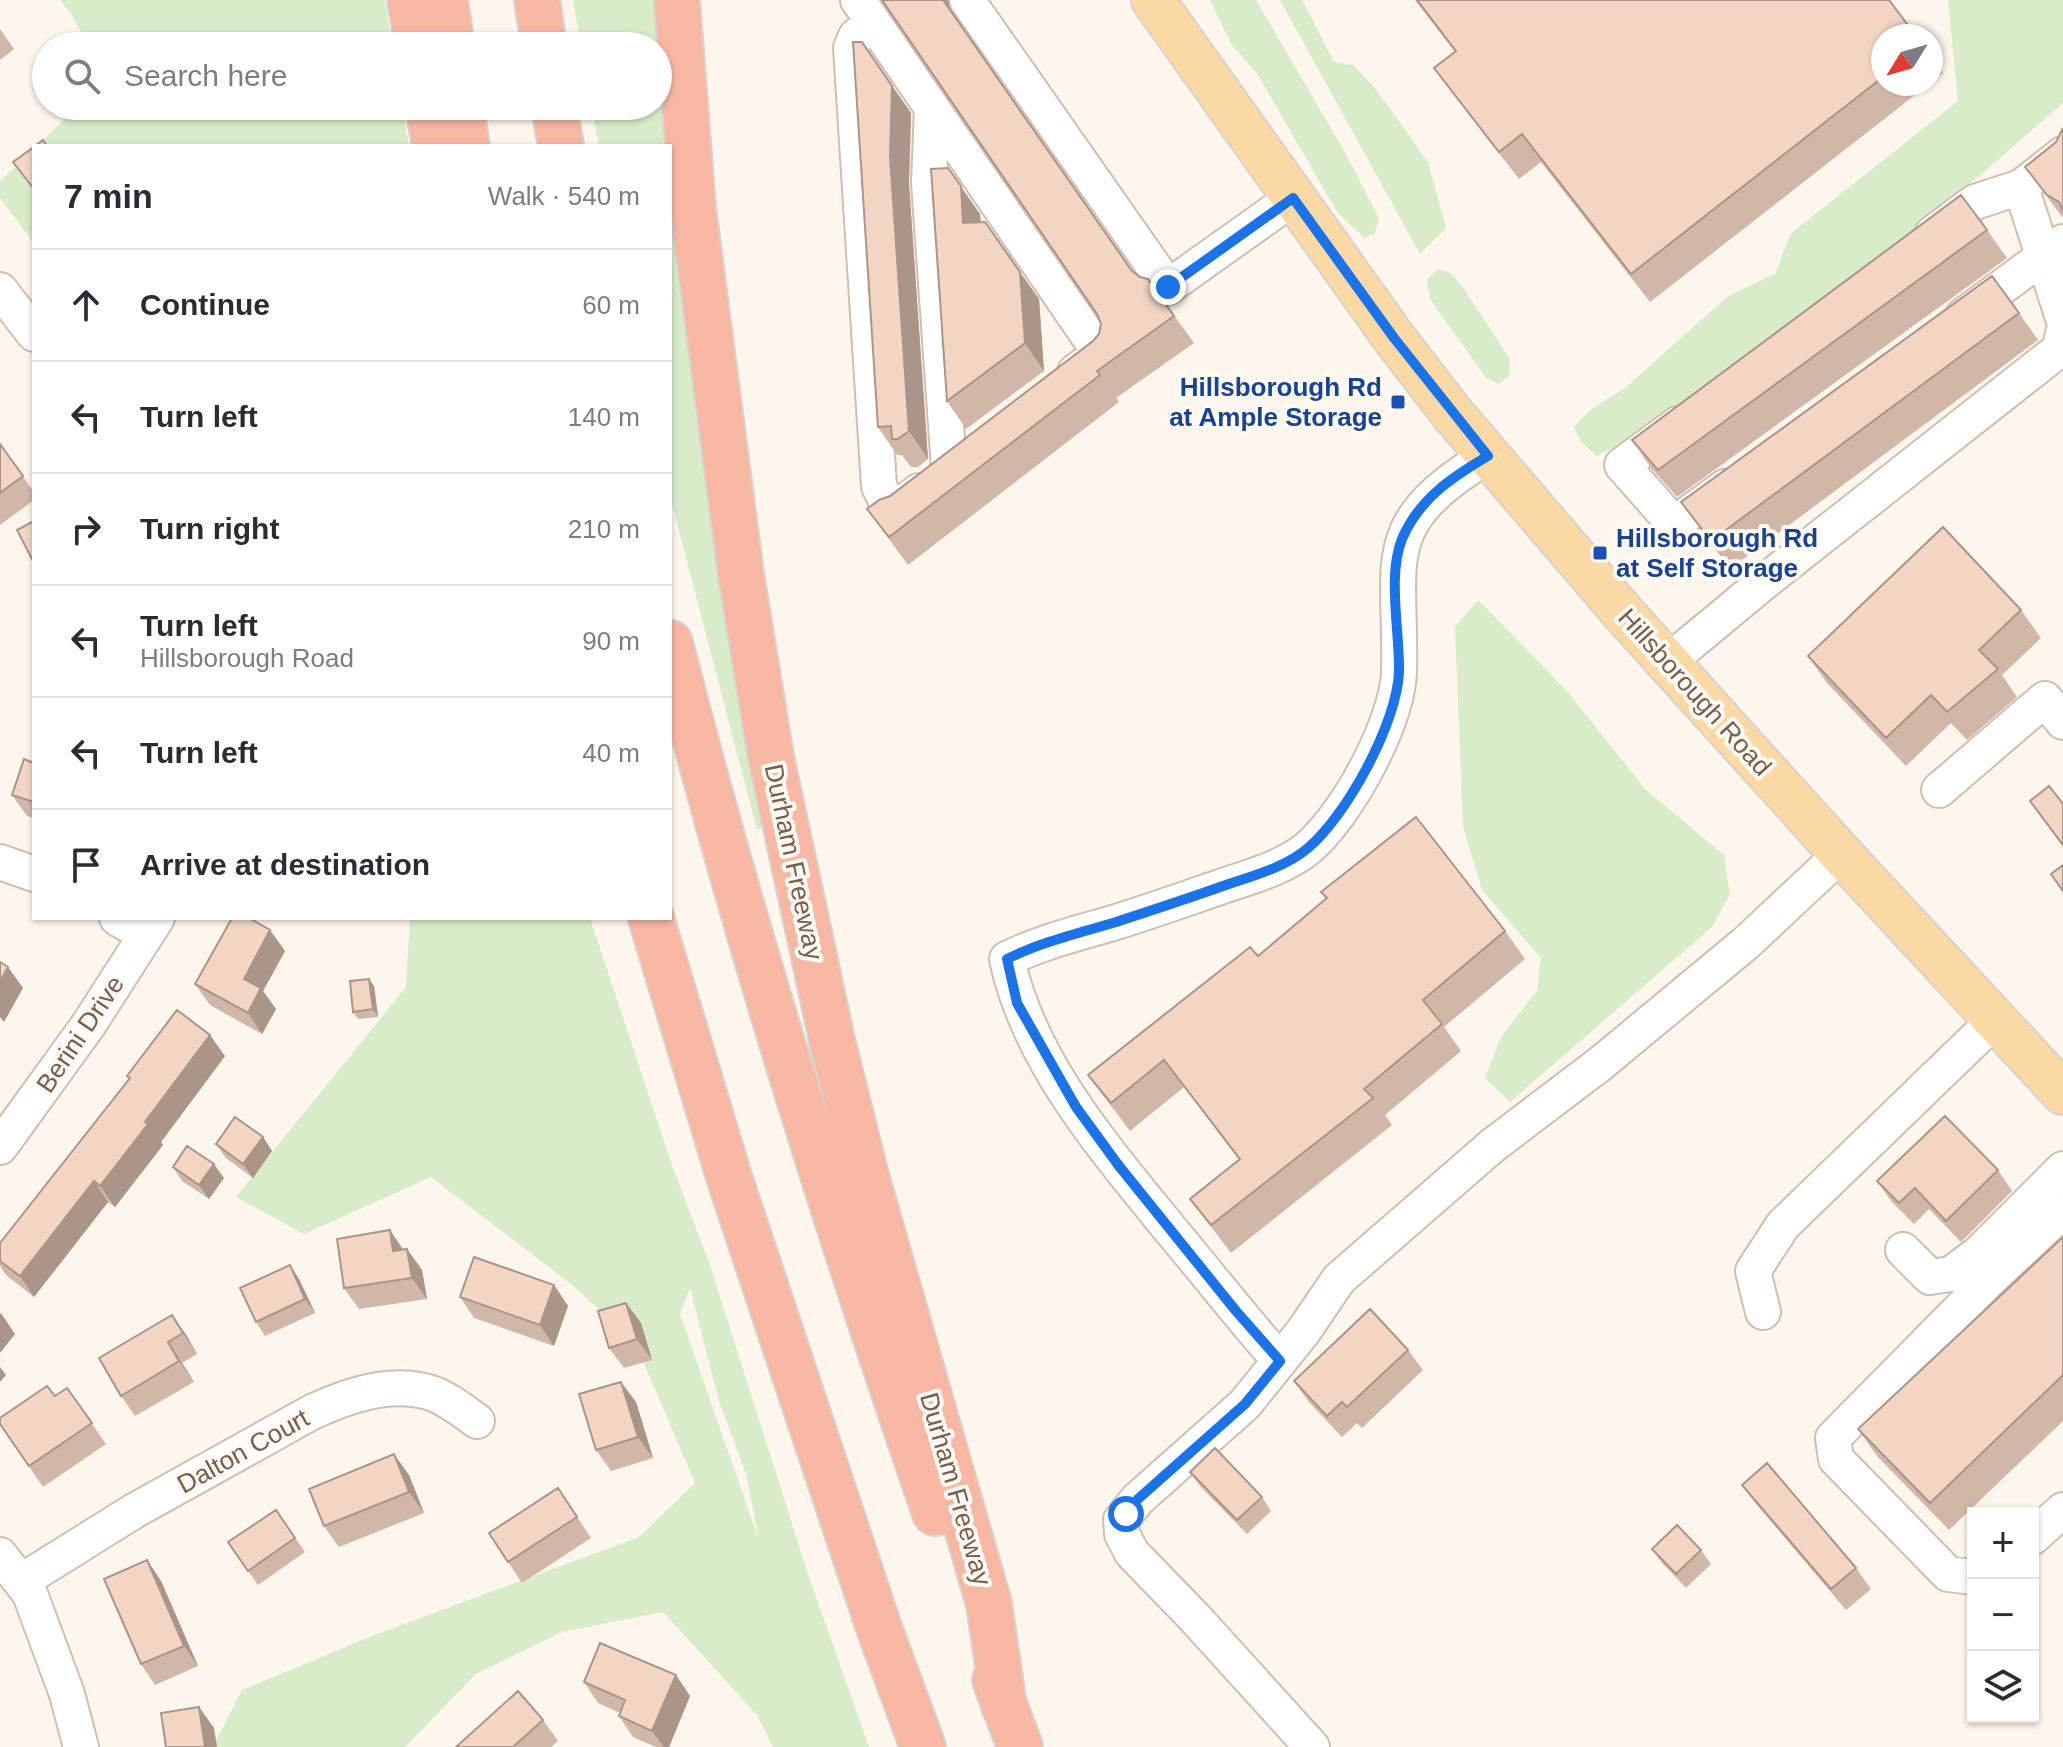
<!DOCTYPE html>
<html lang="en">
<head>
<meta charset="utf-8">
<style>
  :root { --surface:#fff; --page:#f2f2f3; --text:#2b2b33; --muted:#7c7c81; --line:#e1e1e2 }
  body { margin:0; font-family:Helvetica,sans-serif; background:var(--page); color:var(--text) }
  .controls { position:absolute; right:24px; bottom:24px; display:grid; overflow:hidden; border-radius:0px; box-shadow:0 2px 6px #0004 }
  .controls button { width:72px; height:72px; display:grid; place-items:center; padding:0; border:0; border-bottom:2px solid var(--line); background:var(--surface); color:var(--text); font:40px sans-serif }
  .compass { position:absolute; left:1871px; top:24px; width:72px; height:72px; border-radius:50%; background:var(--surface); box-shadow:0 2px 6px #0004; rotate:233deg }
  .stop { position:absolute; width:24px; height:24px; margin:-18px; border:6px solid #1a73e8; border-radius:50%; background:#fff }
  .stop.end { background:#1a73e8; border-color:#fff; box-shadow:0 2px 8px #0008 }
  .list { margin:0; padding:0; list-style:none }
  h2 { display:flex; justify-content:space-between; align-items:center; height:104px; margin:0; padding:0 32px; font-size:34px }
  h2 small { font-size:26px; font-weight:400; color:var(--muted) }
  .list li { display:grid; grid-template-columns:52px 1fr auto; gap:24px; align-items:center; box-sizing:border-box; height:112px; padding:0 32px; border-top:2px solid var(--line) }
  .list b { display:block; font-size:30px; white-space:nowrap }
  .list p { margin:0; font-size:26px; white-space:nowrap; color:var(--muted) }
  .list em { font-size:26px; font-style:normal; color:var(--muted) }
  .icon { flex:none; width:44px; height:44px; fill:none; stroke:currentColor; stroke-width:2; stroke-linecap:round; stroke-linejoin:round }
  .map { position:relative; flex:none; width:2063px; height:1747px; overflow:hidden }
  .search { position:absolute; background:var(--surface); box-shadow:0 2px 6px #0004; left:32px; top:32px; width:640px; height:88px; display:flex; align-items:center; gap:20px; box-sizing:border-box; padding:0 28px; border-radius:44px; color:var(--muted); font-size:30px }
  .panel { position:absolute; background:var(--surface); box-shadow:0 2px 6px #0004; left:32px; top:144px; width:640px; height:776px; border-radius:0px }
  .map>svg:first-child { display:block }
  .green { fill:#d8ecc9; fill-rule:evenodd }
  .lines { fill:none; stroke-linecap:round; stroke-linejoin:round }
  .minor-casing { stroke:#d1beb0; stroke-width:38 }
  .major-casing { stroke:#dad1cd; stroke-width:46 }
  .highway-casing { stroke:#dad1cd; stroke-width:48 }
  .minor { stroke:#fff; stroke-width:34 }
  .major { stroke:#fbd9a5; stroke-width:42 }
  .highway { stroke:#f7b7a3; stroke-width:44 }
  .wall { fill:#d1b7a8 }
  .shaded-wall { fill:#aa9588 }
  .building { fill:#f3d5c3; stroke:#aa9588; stroke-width:2 }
  .route { stroke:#1a73e8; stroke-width:10 }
  .transit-dot { fill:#1a4fb4; stroke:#fffaf3; stroke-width:3 }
  .labels { text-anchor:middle; stroke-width:8; stroke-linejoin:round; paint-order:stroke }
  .transit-label { font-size:26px; font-weight:bold; fill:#164399; stroke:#fffaf3; text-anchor:end }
  .street-label { font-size:26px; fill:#7a5c4d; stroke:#fffaf3 }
</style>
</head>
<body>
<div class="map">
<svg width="2063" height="1747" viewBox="0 0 2063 1747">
  <rect width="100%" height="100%" fill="#fdf6ec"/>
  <!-- green -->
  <path class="green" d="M 60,0 L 385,0 L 392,46 L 88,46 L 72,15 Z
    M 573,0 L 658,0 L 669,146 L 599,146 L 591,106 L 658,106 L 658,46 L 581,46 Z
    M 1210,0 L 1256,0 L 1347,156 L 1379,218 L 1375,233 L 1364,238 L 1337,212 L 1258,75 L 1232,45 Z
    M 1280,0 L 1302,0 L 1334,62 L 1353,65 L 1375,88 L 1428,162 L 1446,228 L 1420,254 Z
    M 1948,0 L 2063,0 L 2063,103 L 1940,210 L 1680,413 L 1597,456 L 1581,442 L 1574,427 L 1590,410 L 1625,388 L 1727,297 L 1776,273 L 1790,234 L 1958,101 Z
    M 78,106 L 402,106 L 409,146 L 37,146 Z
    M 34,149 L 34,243 L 0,198 L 0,181 Z
    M 670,159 L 769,824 L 757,830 L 670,496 Z
    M 1438,269 L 1451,273 L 1465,290 L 1510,359 L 1509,376 L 1498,384 L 1486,378 L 1430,299 L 1427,280 Z
    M 1478,600 L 1567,691 L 1645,789 L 1724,855 L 1730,895 L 1712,927 L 1510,1102 L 1485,1078 L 1501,1037 L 1537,991 L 1541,958 L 1482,890 L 1463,826 L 1455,627 Z
    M 410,918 L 590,918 L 673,1168 L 709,1262 L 807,1571 L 869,1747 L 773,1747 L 757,1715 L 663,1612 L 562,1632 L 476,1674 L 405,1747 L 216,1747 L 214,1744 L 242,1690 L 377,1634 L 639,1537 L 695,1483 L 635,1342 L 571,1284 L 431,1177 L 304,1234 L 236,1197 L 406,987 ZM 690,1288 L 719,1401 L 746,1474 L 759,1540 L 680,1314 Z"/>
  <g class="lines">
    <!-- minor casing -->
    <g class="minor-casing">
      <path id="minor" d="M 858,0 L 932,108 L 929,183 L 949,468
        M 967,0 L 1168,287 L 1293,198
        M 874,24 L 856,36 L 851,48 L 879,486 L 888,505 L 897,508 L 919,491
        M 932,108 L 1100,353 L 1075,372
        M 2021,187 L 2063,318
        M 1932,234 L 1975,202 L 2021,187 L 2063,154
        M 0,290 L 34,334
        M 1963,316 L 2063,242
        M 1678,424 L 1622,465 L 1674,524 L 1725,487
        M 1669,661 L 1768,579 L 2060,349 L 2063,333
        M 1939,790 L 2045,699 L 2063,722
        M 0,862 L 34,874
        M 117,918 L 146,935
        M 0,1147 L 89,1024 L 157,918
        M 1903,1250 L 1930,1277 L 1951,1274 L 1979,1253 L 2063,1169
        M 1763,1312 L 1753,1271 L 1783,1225 L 1995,1020
        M 1280,1361 C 1242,1318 1207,1273 1170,1229 C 1105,1149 1029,1062 1007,959 C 1041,942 1079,933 1116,922 C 1151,911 1185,899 1220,887 C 1249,877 1284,868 1308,848 C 1347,815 1397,723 1399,672 C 1402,558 1374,525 1488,456
        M 2033,1537 L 2063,1510
        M 0,1555 L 30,1594 L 67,1694 L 81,1747
        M 1973,1577 L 1948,1574 L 1836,1459 L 1833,1438 L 1989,1280 L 2063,1211
        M 22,1581 L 134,1511 L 312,1412 C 347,1396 389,1381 428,1392 C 446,1397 463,1411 477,1421
        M 1312,1747 L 1195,1618 L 1132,1553 L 1122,1534 L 1121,1520 L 1138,1499 L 1245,1404 L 1303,1332 L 1339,1279 L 1492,1146 L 1600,1064 L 1746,943 L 1841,854"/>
    </g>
    <!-- major casing -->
    <g class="major-casing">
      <path id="major" d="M 1153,0 L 1394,338 L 1451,412 L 1625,615 L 1841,854 L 2063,1093"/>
    </g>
    <!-- highway casing -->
    <g class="highway-casing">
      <path id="highway" d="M 410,0 L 418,46
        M 445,0 L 452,46
        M 537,0 L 544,46
        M 677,0 L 693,208 L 741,574 L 771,757 L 832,1040 L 866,1176 L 989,1604 L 1004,1706
        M 428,106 L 435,146
        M 461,106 L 467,146
        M 554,106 L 561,146
        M 670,643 C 745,937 836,1226 935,1513
        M 651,918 L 730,1180 L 879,1628 L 923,1747
        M 995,1680 L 1020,1747"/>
    </g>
    <!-- minor -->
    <use href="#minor" class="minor"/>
    <!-- major -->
    <use href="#major" class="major"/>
    <!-- highway -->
    <use href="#highway" class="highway"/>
  </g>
  <!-- wall -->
  <path class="wall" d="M 882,0 L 948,0 L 951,11 L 1132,271 L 1140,277 L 1148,279 L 1194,343 L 1116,398 L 1119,402 L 908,565 L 867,509 L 890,496 L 1093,341 L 1099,334 L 1101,324 L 1097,314 Z
    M 1415,0 L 1889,0 L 1883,36 L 1883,84 L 1929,84 L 1650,302 L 1541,162 L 1519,179 L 1454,95 L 1434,68 L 1455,52 Z
    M 0,29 L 14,49 L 0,60 Z
    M 1931,56 L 1943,73 L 1931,82 Z
    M 911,113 L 909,184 L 928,459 L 918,467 L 911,467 L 902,455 L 897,455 L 878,427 Z
    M 2063,128 L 2063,222 L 2063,218 L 2025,167 L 2056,142 Z
    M 980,214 L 981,222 L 1039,299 L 1044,371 L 966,429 L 947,401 Z
    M 1987,230 L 2007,258 L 1677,497 L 1651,468 L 1632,440 Z
    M 2019,313 L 2038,340 L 1730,569 L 1681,502 Z
    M 0,444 L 34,492 L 34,500 L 0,525 Z
    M 2021,610 L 2041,638 L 2002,675 L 2017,697 L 1967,740 L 1951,723 L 1906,766 L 1827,683 L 1808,656 Z
    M 34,763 L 34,818 L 27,816 L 12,795 Z
    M 1321,892 L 1505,931 L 1525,959 L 1444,1027 L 1461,1051 L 1385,1115 L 1392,1125 L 1231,1253 L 1190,1199 L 1239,1160 L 1184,1087 L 1130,1131 L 1088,1075 L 1258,956 L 1326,898 Z
    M 285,951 L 263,991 L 276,1009 L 262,1034 L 210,1005 L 195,984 Z
    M 374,986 L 378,1017 L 358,1019 L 353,1012 Z
    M 225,1056 L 161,1142 L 163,1145 L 115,1207 L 108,1202 L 34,1297 L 6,1275 L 0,1266 L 0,1243 L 130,1079 L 127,1076 Z
    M 263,1137 L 272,1151 L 253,1178 L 226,1158 L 216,1144 Z
    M 173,1167 L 224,1178 L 209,1199 L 182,1181 Z
    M 1998,1170 L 2012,1191 L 1961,1242 L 1929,1209 L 1914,1224 L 1892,1202 L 1877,1181 Z
    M 2063,1237 L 2063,1421 L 1949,1530 L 1877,1456 L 1858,1429 Z
    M 407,1249 L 422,1270 L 427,1299 L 359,1309 L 344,1288 L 403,1250 Z
    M 299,1279 L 315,1313 L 265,1336 L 256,1322 Z
    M 554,1285 L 568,1306 L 554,1346 L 474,1318 L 460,1297 Z
    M 626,1303 L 641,1323 L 652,1360 L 624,1368 L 609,1348 Z
    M 172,1315 L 197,1354 L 182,1363 L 194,1382 L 135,1416 L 121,1396 Z
    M 1408,1350 L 1423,1370 L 1362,1428 L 1357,1423 L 1342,1437 L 1309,1402 L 1294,1381 Z
    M 67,1388 L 106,1444 L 43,1487 L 0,1424 L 55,1396 Z
    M 636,1402 L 653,1458 L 611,1471 L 596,1450 Z
    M 1190,1472 L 1262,1497 L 1271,1511 L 1247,1534 L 1200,1486 Z
    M 409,1475 L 424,1513 L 339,1547 L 324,1526 Z
    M 1742,1485 L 1856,1568 L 1871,1589 L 1846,1610 L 1757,1505 Z
    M 558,1488 L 591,1538 L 522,1583 L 489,1533 Z
    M 276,1510 L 305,1552 L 258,1585 L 228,1542 Z
    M 1652,1549 L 1701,1550 L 1711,1564 L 1686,1588 L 1662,1563 Z
    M 147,1560 L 161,1581 L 198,1666 L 155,1685 L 141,1664 Z
    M 584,1682 L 690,1696 L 669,1747 L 656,1747 L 633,1737 L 619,1716 L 620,1713 L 598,1703 Z
    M 543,1720 L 558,1741 L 551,1747 L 456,1747 Z"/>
  <!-- shaded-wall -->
  <path class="shaded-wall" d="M 943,0 L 948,0 L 951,11 Z
    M 862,42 L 911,113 L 909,184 L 928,459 L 909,431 Z
    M 948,168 L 980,214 L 982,250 L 963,223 Z
    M 985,222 L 1039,299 L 1044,371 L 1025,343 Z
    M 270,930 L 285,951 L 263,991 L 276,1009 L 262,1034 L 248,1013 L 244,979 Z
    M 8,967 L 23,988 L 4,1022 L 0,1017 L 0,982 Z
    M 369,979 L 374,986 L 378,1017 L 373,1009 Z
    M 210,1035 L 225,1056 L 161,1142 L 163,1145 L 115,1207 L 100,1186 L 145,1122 Z
    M 263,1137 L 272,1151 L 253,1178 L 243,1164 Z
    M 214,1164 L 224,1178 L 209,1199 L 199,1185 Z
    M 94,1181 L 108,1202 L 34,1297 L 20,1276 Z
    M 390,1230 L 404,1251 L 393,1251 Z
    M 407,1249 L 422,1270 L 427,1299 L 412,1278 Z
    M 290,1265 L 299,1279 L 315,1313 L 305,1299 Z
    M 554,1285 L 568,1306 L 554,1346 L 540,1325 Z
    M 626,1303 L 641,1323 L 652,1360 L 637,1339 Z
    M 1,1313 L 15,1334 L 0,1353 L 0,1314 Z
    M 172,1315 L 187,1336 L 197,1354 L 183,1333 Z
    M 168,1342 L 182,1363 L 194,1382 L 179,1361 Z
    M 0,1367 L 6,1375 L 0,1382 Z
    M 621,1382 L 636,1402 L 653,1458 L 638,1437 Z
    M 394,1454 L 409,1475 L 424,1513 L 409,1492 Z
    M 147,1560 L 161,1581 L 198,1666 L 184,1646 Z
    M 676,1675 L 690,1696 L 669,1747 L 664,1747 L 652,1731 Z
    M 199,1707 L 214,1728 L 217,1747 L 205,1747 Z"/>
  <!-- building -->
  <path class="building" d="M 882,0 L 943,0 L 1132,271 L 1140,277 L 1148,279 L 1174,316 L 1097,371 L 1100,375 L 889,537 L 867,509 L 879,500 L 890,496 L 1093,341 L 1099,334 L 1101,324 L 1097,314 Z
    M 1417,0 L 1889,0 L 1916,36 L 1883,36 L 1883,77 L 1631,274 L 1522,134 L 1499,152 L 1434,68 L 1456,51 Z
    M 853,42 L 862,42 L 892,86 L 890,157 L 909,431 L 898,439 L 892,439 L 891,426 L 878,427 Z
    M 2063,128 L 2063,211 L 2059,202 L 2047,195 L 2025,167 L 2056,142 Z
    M 43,140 L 47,146 L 35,146 Z
    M 34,147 L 34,189 L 13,162 Z
    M 948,168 L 961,186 L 963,223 L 985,222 L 1020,272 L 1025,343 L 947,401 L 931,169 Z
    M 1961,195 L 1987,230 L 1658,470 L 1632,440 Z
    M 1992,276 L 2019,313 L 1711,541 L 1681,502 Z
    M 0,444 L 23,476 L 0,493 Z
    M 34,521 L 34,563 L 17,530 Z
    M 1943,527 L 2021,610 L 1979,650 L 1998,669 L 1947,712 L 1931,695 L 1886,738 L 1808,656 Z
    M 24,759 L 34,763 L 34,802 L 12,795 Z
    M 2049,786 L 2063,804 L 2063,845 L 2030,801 Z
    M 1416,817 L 1505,931 L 1423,1000 L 1442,1024 L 1364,1089 L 1373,1098 L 1211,1225 L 1190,1199 L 1240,1159 L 1164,1060 L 1111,1103 L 1088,1075 L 1250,947 L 1258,956 L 1327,898 L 1321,892 Z
    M 2063,865 L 2063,891 L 2051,874 Z
    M 232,918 L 249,918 L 270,930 L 244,979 L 261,988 L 248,1013 L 195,984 Z
    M 0,962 L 8,967 L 0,982 Z
    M 369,979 L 373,1009 L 353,1012 L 350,981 Z
    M 177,1010 L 210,1035 L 145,1122 L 148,1124 L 100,1186 L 94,1181 L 20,1276 L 0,1261 L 0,1243 L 130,1078 L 127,1076 Z
    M 1945,1116 L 1998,1170 L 1946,1221 L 1915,1188 L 1899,1203 L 1877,1181 Z
    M 235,1117 L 263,1137 L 243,1164 L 216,1144 Z
    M 187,1146 L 214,1164 L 199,1185 L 173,1167 Z
    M 390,1230 L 393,1251 L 407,1249 L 412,1278 L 344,1288 L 337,1239 Z
    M 2063,1237 L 2063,1375 L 1930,1503 L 1858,1429 Z
    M 474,1257 L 554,1285 L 540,1325 L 460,1297 Z
    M 290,1265 L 305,1299 L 256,1322 L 240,1288 Z
    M 626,1303 L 637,1339 L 609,1348 L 598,1311 Z
    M 1370,1309 L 1408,1350 L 1347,1407 L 1342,1402 L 1327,1416 L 1294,1381 Z
    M 172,1315 L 183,1333 L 168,1342 L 179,1361 L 121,1396 L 99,1358 Z
    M 621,1382 L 638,1437 L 596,1450 L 579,1394 Z
    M 47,1386 L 55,1396 L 67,1388 L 92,1423 L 29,1466 L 0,1424 L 0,1418 Z
    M 1215,1448 L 1262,1497 L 1237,1520 L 1190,1472 Z
    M 394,1454 L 409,1492 L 324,1526 L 309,1489 Z
    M 1767,1463 L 1856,1568 L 1831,1589 L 1742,1485 Z
    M 558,1488 L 577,1517 L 508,1562 L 489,1533 Z
    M 276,1510 L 295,1538 L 248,1571 L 228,1542 Z
    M 1677,1525 L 1701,1550 L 1676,1574 L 1652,1549 Z
    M 147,1560 L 184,1646 L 141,1664 L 104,1579 Z
    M 600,1643 L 676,1675 L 652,1731 L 619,1716 L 625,1700 L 584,1682 Z
    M 518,1691 L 543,1720 L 513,1747 L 456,1747 Z
    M 199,1707 L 205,1747 L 166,1747 L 161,1713 Z"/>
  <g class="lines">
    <!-- route -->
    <path class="route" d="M 1126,1514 L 1138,1499 L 1245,1404 L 1280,1361 L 1236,1311 L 1119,1166 L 1076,1107 L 1017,1003 L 1007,959 C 1041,942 1079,933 1116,922 C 1153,910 1189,898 1226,885 C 1253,876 1286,867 1308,848 C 1347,815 1397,723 1399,672 C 1400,632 1387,576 1402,539 C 1419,499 1452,477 1488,456 L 1394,338 L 1293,198 L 1168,287"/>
  </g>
  <!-- markers -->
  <g class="transit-dot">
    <rect x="1390" y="394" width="16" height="16" rx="4"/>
    <rect x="1592" y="545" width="16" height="16" rx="4"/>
  </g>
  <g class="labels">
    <!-- transit labels -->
    <g class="transit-label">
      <text x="1382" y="396">Hillsborough Rd<tspan x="1382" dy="30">at Ample Storage</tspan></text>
      <text x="1616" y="547" text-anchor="start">Hillsborough Rd<tspan x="1616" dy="30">at Self Storage</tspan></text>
    </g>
    <!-- street labels -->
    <g class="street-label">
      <text transform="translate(1695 692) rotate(48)" y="9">Hillsborough Road</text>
      <text transform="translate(794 862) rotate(78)" y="9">Durham Freeway</text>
      <text transform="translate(80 1034) rotate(-56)" y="9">Berini Drive</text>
      <text transform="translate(243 1451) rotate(-29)" y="9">Dalton Court</text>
      <text transform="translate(956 1489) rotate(74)" y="9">Durham Freeway</text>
    </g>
  </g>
</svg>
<div class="controls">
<button>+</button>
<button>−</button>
<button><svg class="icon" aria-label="layers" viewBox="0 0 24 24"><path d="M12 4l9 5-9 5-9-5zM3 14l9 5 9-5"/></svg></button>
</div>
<svg class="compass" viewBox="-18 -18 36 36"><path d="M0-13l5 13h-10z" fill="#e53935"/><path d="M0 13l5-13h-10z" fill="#7c7c81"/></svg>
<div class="stop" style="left:1126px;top:1514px"></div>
<div class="stop end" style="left:1168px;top:287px"></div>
<div class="search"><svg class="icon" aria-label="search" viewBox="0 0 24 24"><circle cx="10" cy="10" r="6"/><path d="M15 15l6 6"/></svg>Search here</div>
<section class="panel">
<h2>7 min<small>Walk · 540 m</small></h2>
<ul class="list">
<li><svg class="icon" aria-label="ahead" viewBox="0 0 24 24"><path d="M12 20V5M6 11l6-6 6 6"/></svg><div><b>Continue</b></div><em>60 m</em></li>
<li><svg class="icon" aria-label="left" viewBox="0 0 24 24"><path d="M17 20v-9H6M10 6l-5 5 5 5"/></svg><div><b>Turn left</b></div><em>140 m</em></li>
<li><svg class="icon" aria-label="right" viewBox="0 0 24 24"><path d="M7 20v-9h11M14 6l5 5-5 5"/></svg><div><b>Turn right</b></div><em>210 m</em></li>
<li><svg class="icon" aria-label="left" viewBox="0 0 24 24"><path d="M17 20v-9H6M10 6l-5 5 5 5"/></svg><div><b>Turn left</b><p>Hillsborough Road</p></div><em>90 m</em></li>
<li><svg class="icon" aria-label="left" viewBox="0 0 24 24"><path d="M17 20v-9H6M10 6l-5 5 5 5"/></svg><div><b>Turn left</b></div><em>40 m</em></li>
<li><svg class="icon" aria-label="arrive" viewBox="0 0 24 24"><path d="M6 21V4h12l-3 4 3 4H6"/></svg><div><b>Arrive at destination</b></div></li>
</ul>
</section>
</div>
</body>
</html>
